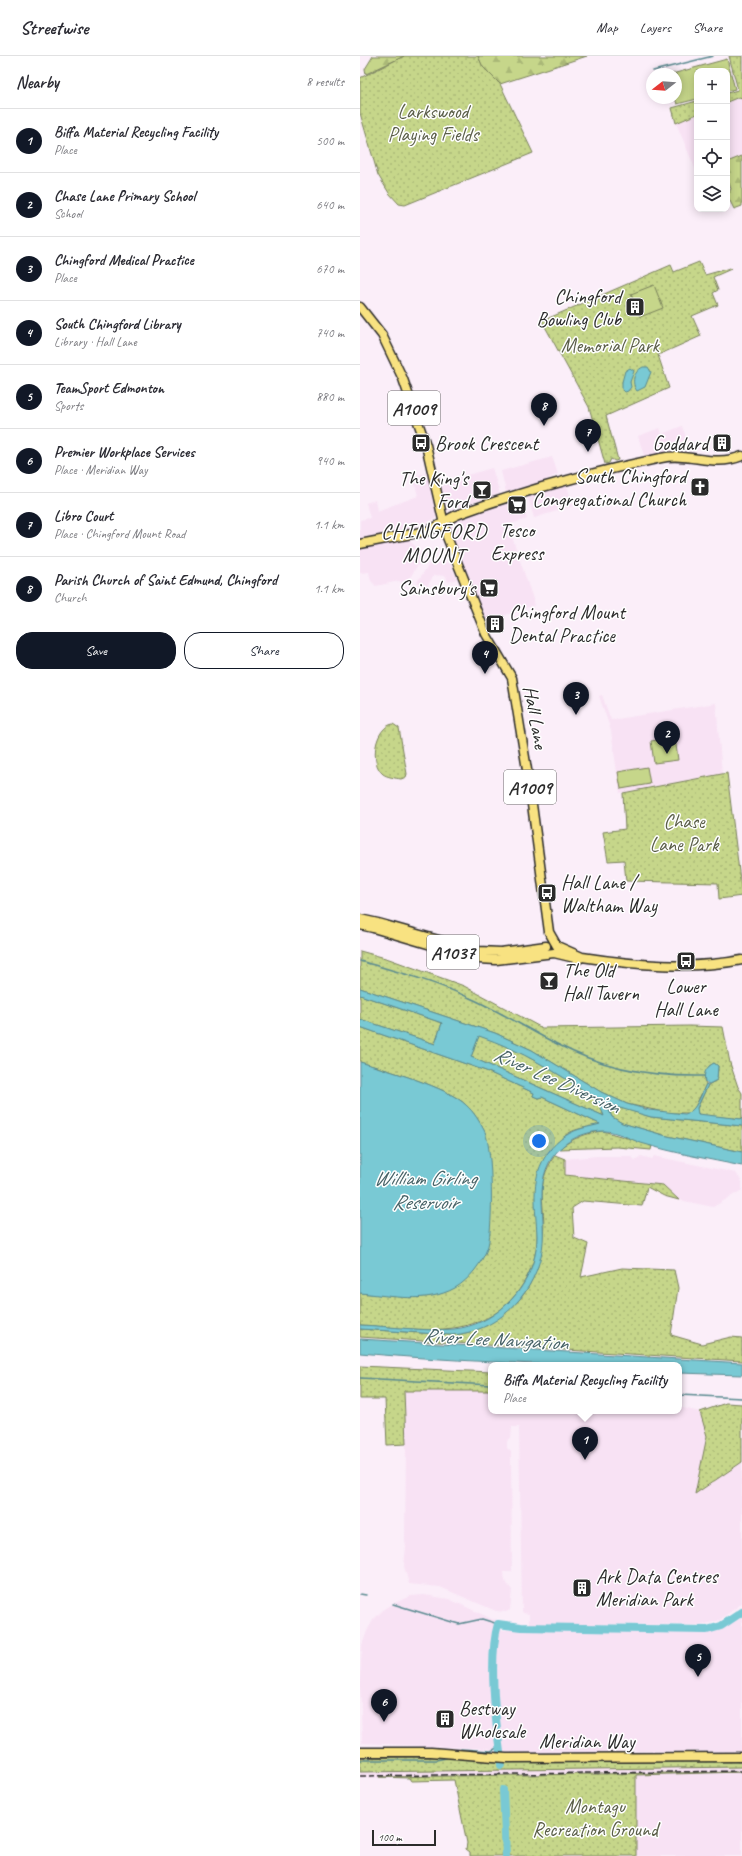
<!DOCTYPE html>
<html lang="en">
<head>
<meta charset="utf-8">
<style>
  :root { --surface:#fff; --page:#f2f2f3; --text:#2b2b33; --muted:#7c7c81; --line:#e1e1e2; --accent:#111827 }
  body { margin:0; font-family:Caveat,sans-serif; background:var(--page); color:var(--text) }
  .controls { position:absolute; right:12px; top:12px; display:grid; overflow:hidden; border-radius:8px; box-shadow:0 2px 10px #0003 }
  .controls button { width:36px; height:36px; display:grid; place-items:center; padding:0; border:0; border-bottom:1px solid var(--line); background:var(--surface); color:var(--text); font:20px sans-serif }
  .compass { position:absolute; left:286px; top:12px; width:36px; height:36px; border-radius:50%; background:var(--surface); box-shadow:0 2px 10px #0003; rotate:253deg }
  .scale { position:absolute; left:12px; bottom:10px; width:64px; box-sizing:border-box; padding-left:4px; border:2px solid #2b2b2b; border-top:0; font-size:11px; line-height:14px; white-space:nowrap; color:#2b2b2b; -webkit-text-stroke:3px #fff; paint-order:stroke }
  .you { position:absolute; left:179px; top:1085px; width:14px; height:14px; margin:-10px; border:3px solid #fff; border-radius:50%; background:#1a73e8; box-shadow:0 0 0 6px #1a73e833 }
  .badge { display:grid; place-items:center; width:26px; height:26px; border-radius:50%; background:var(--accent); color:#fff; font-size:13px; font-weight:700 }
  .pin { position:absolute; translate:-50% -33px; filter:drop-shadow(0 1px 2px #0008) }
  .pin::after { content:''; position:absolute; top:21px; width:14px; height:12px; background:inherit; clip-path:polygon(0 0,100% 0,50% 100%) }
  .popup { position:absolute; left:128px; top:1306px; width:194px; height:52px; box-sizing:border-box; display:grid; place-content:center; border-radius:8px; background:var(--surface); filter:drop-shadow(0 1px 3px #0005); font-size:13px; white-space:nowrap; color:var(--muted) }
  .popup b { font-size:15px; color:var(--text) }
  .popup::after { content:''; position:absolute; left:50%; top:100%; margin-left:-8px; border:8px solid transparent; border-top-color:var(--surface) }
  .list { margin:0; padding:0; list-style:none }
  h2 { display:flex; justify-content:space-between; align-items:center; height:52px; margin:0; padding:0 16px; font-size:17px }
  h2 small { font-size:13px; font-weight:400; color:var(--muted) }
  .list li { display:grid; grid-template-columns:26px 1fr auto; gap:12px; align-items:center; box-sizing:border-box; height:64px; padding:0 16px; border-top:1px solid var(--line) }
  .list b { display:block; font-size:15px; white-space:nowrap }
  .list p { margin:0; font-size:13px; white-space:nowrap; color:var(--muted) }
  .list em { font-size:13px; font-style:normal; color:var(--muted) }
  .actions { display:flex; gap:8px; padding:12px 16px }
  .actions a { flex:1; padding:9px 0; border:1px solid var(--accent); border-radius:16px; text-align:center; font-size:14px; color:var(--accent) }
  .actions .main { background:var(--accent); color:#fff }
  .icon { flex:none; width:22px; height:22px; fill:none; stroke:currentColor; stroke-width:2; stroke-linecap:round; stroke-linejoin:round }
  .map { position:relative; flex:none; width:382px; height:1800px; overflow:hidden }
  header { display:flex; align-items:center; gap:24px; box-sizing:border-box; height:56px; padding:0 20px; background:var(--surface); border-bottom:1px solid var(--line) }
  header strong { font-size:19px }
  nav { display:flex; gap:22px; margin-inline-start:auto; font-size:14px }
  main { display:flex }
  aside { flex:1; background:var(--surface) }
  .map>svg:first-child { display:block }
  .built { fill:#f8e2f4 }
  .grass { fill:url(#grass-dots); stroke:#78805a }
  .forest { fill:url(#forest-firs); stroke:#78805a }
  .pitch { fill:#c6d68a; stroke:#78805a }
  .water { fill:#79c9d4; stroke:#5a8a90; fill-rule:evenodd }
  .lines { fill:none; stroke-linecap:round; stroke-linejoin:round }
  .stream { stroke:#5a8a90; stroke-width:1.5 }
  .river { stroke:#79c9d4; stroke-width:8 }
  .primary-casing { stroke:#2b2b2b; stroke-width:11 }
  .primary { stroke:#f8e281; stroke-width:8 }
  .rail { stroke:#2b2b2b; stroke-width:1.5; stroke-dasharray:6 3; stroke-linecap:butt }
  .labels { text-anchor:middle; stroke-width:3; stroke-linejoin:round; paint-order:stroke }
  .shield { fill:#fff; stroke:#6b6b6b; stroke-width:1 }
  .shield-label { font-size:19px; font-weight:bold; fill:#2b2b2b }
  .park-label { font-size:20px; fill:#5a5e48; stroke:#fff }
  .poi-label { font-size:20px; fill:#2b2b2b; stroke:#fff; text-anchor:start }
  .street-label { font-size:20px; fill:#2b2b2b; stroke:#fff }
  .neighbourhood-label { font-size:21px; letter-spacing:1px; fill:#2b2b2b; stroke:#fff }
  .water-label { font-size:21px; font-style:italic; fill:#466266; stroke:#fff }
</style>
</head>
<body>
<header>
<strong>Streetwise</strong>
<nav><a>Map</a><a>Layers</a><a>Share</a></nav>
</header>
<main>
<aside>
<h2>Nearby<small>8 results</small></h2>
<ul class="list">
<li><span class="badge">1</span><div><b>Biffa Material Recycling Facility</b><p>Place</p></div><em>500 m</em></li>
<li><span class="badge">2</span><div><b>Chase Lane Primary School</b><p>School</p></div><em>640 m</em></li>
<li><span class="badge">3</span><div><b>Chingford Medical Practice</b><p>Place</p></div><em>670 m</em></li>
<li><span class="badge">4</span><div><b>South Chingford Library</b><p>Library · Hall Lane</p></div><em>740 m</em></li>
<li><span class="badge">5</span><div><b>TeamSport Edmonton</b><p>Sports</p></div><em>880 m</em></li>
<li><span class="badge">6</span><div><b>Premier Workplace Services</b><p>Place · Meridian Way</p></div><em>940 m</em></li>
<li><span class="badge">7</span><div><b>Libro Court</b><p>Place · Chingford Mount Road</p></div><em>1.1 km</em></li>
<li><span class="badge">8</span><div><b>Parish Church of Saint Edmund, Chingford</b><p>Church</p></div><em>1.1 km</em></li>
</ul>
<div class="actions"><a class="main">Save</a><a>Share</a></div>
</aside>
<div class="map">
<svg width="382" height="1800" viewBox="0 0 382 1800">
  <defs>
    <pattern id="grass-dots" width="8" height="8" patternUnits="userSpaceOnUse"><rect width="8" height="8" fill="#c6d68a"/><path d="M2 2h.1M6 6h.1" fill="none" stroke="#aab877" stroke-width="1.8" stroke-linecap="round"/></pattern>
    <pattern id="forest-firs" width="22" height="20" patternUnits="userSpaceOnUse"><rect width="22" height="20" fill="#c6d68a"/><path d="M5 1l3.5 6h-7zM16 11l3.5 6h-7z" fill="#aab877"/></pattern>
  </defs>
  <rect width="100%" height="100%" fill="#fbeef9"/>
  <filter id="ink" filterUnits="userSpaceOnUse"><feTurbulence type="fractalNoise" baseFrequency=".025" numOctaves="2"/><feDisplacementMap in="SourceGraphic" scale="8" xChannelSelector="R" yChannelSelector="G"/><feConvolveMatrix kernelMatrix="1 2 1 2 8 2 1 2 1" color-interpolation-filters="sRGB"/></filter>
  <g filter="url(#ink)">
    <!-- built -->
    <path class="built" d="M 379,41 L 382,42 L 382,100 L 367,106 L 367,46 Z
      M 337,58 L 337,117 L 316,67 Z
      M 322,370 L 328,387 L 328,396 L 314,395 L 284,400 L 278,380 L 300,372 L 302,378 Z
      M 192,401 L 198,418 L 182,426 L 146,436 L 141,415 Z
      M 132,412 L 140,438 L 84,455 L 76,428 Z
      M 68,417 L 77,460 L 75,463 L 46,474 L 0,483 L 0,464 L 10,462 L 6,447 L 15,444 L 17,455 L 58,440 L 53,420 Z
      M 206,426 L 213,450 L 174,462 L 167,439 Z
      M 160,443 L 167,463 L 148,469 L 175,549 L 124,566 L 87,470 L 113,458 Z
      M 47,482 L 64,499 L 46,528 L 39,525 L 16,530 L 11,525 L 9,516 L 0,517 L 0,491 Z
      M 70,507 L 90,507 L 97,523 L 88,526 L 86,520 L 74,519 L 66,532 L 57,526 Z
      M 242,639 L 251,664 L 356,647 L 362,718 L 260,737 L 251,675 L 239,640 Z
      M 237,1100 L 270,1100 L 275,1104 L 281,1100 L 292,1103 L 294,1100 L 376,1117 L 382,1126 L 382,1134 L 353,1151 L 319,1144 L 303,1129 L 204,1119 L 205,1103 Z
      M 44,1335 L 131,1335 L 131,1355 L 319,1355 L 319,1351 L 340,1356 L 347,1380 L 335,1438 L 382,1406 L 382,1547 L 360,1564 L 343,1569 L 169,1568 L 169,1558 L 163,1557 L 162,1555 L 159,1371 L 152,1371 L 151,1382 L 147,1385 L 147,1392 L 151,1396 L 152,1516 L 144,1516 L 145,1525 L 152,1534 L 150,1554 L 146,1556 L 136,1555 L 80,1531 L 49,1528 L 44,1510 L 46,1490 L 45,1485 L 46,1388 Z
      M 64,1539 L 89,1543 L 132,1563 L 143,1565 L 141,1574 L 359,1574 L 382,1557 L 382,1695 L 276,1695 L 272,1691 L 262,1692 L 257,1695 L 243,1696 L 144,1697 L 132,1693 L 2,1687 L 0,1623 L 2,1589 L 7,1575 L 13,1564 L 25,1552 L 50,1540 Z
      M 382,1711 L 382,1716 L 0,1722 L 0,1716 Z
      M 382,1717 L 382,1800 L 276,1800 L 276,1719 Z"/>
    <!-- grass -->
    <path class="grass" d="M 44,0 L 118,0 L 123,11 L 140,28 L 173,97 L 45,149 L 39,148 L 29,137 L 18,119 L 0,57 L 0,22 Z
      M 369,0 L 382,0 L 382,42 L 379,41 L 367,46 L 367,37 L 378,34 Z
      M 337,45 L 337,58 L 316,67 L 312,52 Z
      M 339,206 L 345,219 L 370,212 L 371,213 L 353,221 L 358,234 L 353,237 L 358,249 L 332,260 L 341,280 L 298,299 L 309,332 L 246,360 L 258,404 L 255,405 L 251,403 L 249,407 L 245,408 L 229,351 L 182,265 L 311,209 L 314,216 Z
      M 33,668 L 39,672 L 47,718 L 46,721 L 41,723 C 35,722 27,721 23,718 C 9,707 15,671 33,668 Z
      M 367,717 L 382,840 L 359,843 L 358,827 L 266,825 L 264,804 L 248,805 L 243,776 L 265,773 L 263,737 Z
      M 0,895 L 29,903 L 104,930 L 182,972 L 329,970 L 363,971 L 370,1007 L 378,1031 L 382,1037 L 382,1063 L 340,1059 L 336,1055 L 348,1029 L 357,1024 L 358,1010 L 354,1007 L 349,1010 L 344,1024 L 346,1028 L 335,1051 L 329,1057 L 308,1057 L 267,1048 L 241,1036 L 172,994 L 135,977 L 0,932 Z
      M 0,939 L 82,967 L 75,988 L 0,963 Z
      M 0,971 L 126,1015 L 174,1037 L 173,1040 L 178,1042 L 182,1041 L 240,1068 C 230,1072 216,1071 206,1079 C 201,1083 180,1110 179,1115 C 176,1127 178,1142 178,1155 C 177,1168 178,1182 176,1194 C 173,1211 166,1225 156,1238 C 117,1287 55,1272 0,1269 L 0,1237 C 51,1241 90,1253 122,1203 L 125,1077 C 120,1066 114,1057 106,1049 C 88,1031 26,1014 0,1006 Z
      M 119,979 C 161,994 198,1017 235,1042 L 239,1047 L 244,1060 L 111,1001 Z
      M 246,1047 L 291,1061 L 382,1070 L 382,1096 L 303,1079 L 262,1067 L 252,1061 Z
      M 243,1075 L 292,1089 L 291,1094 L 257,1091 L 199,1093 C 213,1082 226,1077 243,1075 Z
      M 195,1099 L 205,1103 L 205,1119 L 303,1129 L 319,1144 L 304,1140 L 287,1131 L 282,1150 L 223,1145 L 212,1152 L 214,1182 L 228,1188 L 221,1221 L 262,1212 L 314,1214 L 318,1232 L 311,1279 L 342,1288 L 371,1281 L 382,1282 L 382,1305 L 0,1281 L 0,1273 L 92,1279 C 115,1277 126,1270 144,1256 C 149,1252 156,1248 160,1243 C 174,1227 181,1202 183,1181 C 187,1148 173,1131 195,1099 Z
      M 0,1310 L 131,1316 L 131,1335 L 44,1335 L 46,1388 L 27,1389 L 25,1343 L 0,1343 Z
      M 366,1347 L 382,1348 L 382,1406 L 335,1438 L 347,1380 L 340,1356 Z
      M 46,1701 L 382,1703 L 382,1711 L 0,1716 L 0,1702 Z
      M 382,1716 L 276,1719 L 276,1800 L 110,1800 L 110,1796 L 106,1793 L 107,1787 L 94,1724 L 51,1725 L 49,1722 L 19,1721 Z"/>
    <!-- forest -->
    <path class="forest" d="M 13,0 L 44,0 L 6,18 L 5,13 Z
      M 118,0 L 227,0 L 140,28 L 123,11 Z
      M 382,100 L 382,150 L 374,153 L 367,139 L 371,133 L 369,127 L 367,127 L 367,106 Z"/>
    <!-- pitch -->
    <path class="pitch" d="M 367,3 L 375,33 L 367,35 L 367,15 L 337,15 L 337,43 L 317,48 L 315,42 L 316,18 L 312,18 Z
      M 294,229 L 303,252 L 280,261 L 271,238 Z
      M 315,681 L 318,704 L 294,707 L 291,685 Z
      M 287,711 L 290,728 L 261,733 L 258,716 Z"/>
    <!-- water -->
    <path class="water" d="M 283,311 L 288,311 L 291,316 L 285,331 L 277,335 C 271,327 273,316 283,311 Z
      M 270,312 L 274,315 L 270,326 L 271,331 L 268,335 L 265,336 L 262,333 L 262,326 L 265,315 Z
      M 0,932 L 135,977 L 172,994 L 241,1036 L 267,1048 L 289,1054 L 325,1058 C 337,1055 341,1038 346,1028 L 348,1029 L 337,1052 L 338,1058 L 382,1063 L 382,1070 L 291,1061 L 246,1048 L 252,1061 L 262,1067 L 303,1079 L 382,1096 L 382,1110 C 348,1103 314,1097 281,1087 C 270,1083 256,1075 244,1075 C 230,1075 215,1080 204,1089 C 167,1119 190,1161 181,1200 C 171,1242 136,1276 92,1279 L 0,1273 L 0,1269 C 31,1270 63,1276 94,1273 C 114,1271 132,1262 147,1248 C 166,1230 177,1206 177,1180 C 176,1153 170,1125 185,1101 C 193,1088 206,1077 220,1073 C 226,1071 234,1070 240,1068 L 182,1041 L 178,1042 L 173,1040 L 174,1037 L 126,1015 L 0,971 L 0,963 L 75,988 L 82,967 L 0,939 ZM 119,980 C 161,994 198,1017 235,1042 L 239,1047 L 244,1060 L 111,1001 Z
      M 0,1006 C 26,1014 88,1031 106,1049 C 114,1056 120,1066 125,1076 C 133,1096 133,1168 128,1190 C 123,1206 109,1224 95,1232 C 66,1248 32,1240 0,1237 Z
      M 354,1007 L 358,1010 L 357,1024 L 349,1028 L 345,1026 C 343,1017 346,1011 354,1007 Z
      M 0,1283 L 382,1307 L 382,1319 L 319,1317 L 319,1309 C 279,1309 238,1311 197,1309 C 131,1306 66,1303 0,1297 Z"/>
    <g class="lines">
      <!-- stream -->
      <path class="stream" d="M 293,15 L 353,0
        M 0,905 C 38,916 76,926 112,943 C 141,956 169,974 197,988 C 242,1012 294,1021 344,1020
        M 0,1322 L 131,1329
        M 319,1339 L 382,1342
        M 0,1538 L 6,1539
        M 33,1548 L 92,1566 L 99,1568 L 122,1563 L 138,1568
        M 101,1693 L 131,1695 L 139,1691
        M 0,1704 L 76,1704 L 86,1702"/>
      <!-- river -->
      <path class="river" d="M 140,1696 C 135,1660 128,1602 138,1568 L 161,1571 L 347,1574 L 361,1570 L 382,1556
        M 141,1706 L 141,1709
        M 143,1734 L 146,1800"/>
      <!-- primary casing -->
      <g class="primary-casing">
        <path id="primary" d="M 0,251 L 22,279 L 43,323 L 66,389 L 87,481 L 126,578 L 152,622 L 169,726 L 189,876 L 197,890 L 222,901
          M 0,488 L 67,475 C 79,471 86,463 99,458 C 165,434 233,416 301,402 C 330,396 353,412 382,400
          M 0,863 L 18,867 L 118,895 L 141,896 L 186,890
          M 0,869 L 13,872 L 119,903 L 136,904 L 194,897 L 219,903 L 222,901 C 274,909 330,914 382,904
          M 0,1696 L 71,1696 L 146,1702 L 382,1701"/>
      </g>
      <!-- primary -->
      <use href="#primary" class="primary"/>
      <!-- rail -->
      <path class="rail" d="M 0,1720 L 382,1715"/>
    </g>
  </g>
  <!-- icons -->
  <defs>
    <g id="building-square" transform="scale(1)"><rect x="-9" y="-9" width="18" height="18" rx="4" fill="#2b2b2b" stroke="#fff"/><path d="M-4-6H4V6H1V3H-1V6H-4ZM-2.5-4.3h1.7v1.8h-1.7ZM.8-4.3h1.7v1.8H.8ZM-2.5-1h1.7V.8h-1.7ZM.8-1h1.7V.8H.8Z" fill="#fff"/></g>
    <g id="bus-square" transform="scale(1)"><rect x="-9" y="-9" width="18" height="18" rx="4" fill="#2b2b2b" stroke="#fff"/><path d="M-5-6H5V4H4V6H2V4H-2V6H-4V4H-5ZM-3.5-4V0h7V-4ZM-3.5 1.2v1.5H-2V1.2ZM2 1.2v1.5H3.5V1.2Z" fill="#fff"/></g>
    <g id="church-square" transform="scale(1)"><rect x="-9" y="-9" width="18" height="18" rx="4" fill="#2b2b2b" stroke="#fff"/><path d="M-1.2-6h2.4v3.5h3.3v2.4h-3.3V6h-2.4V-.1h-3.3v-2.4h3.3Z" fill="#fff"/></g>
    <g id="bar-square" transform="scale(1)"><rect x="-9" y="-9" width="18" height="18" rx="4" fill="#2b2b2b" stroke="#fff"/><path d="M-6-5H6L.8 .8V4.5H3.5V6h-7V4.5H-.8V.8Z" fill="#fff"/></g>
    <g id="supermarket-square" transform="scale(1)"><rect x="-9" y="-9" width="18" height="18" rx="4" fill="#2b2b2b" stroke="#fff"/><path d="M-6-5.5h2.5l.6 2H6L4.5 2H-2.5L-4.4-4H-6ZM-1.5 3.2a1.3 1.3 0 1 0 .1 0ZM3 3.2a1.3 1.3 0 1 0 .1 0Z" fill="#fff"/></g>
  </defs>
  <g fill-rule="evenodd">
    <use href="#building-square" x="275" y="251"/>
    <use href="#bus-square" x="61" y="387"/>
    <use href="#building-square" x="362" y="387"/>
    <use href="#church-square" x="340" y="431"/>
    <use href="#bar-square" x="122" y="434"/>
    <use href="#supermarket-square" x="157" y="449"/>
    <use href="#supermarket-square" x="129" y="532"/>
    <use href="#building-square" x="135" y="568"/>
    <use href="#bus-square" x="187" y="837"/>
    <use href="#bus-square" x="326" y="905"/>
    <use href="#bar-square" x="189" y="925"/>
    <use href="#building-square" x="222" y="1532"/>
    <use href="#building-square" x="85" y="1663"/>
  </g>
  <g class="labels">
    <!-- shield labels -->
    <g class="shield">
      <rect x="28" y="335" width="52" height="34" rx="3"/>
      <rect x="144" y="714" width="52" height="34" rx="3"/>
      <rect x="67" y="879" width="52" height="34" rx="3"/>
    </g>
    <g class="shield-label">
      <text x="54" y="359">A1009</text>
      <text x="170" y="738">A1009</text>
      <text x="93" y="903">A1037</text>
    </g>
    <!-- park labels -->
    <g class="park-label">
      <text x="73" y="62">Larkswood<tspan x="73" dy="23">Playing Fields</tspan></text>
      <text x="250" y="296">Memorial Park</text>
      <text x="324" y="772">Chase<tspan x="324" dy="23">Lane Park</tspan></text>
      <text x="235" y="1757">Montagu<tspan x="235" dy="23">Recreation Ground</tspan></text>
    </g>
    <!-- poi labels -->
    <g class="poi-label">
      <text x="261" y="247" text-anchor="end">Chingford<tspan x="261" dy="23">Bowling Club</tspan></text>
      <text x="75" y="394">Brook Crescent</text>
      <text x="348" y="394" text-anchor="end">Goddard</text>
      <text x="326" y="427" text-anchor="end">South Chingford<tspan x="326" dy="23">Congregational Church</tspan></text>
      <text x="108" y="429" text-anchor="end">The King's<tspan x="108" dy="23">Ford</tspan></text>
      <text x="157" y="481" text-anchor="middle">Tesco<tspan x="157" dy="23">Express</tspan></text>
      <text x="115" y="539" text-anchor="end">Sainsbury's</text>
      <text x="149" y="563">Chingford Mount<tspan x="149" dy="23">Dental Practice</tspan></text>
      <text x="201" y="833">Hall Lane /<tspan x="201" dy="23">Waltham Way</tspan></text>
      <text x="203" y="921">The Old<tspan x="203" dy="23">Hall Tavern</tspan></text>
      <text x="326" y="937" text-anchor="middle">Lower<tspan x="326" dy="23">Hall Lane</tspan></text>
      <text x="236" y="1527">Ark Data Centres<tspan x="236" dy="23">Meridian Park</tspan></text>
      <text x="99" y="1659">Bestway<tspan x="99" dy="23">Wholesale</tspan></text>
    </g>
    <!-- street labels -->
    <g class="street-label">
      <text transform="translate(176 661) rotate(80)" y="7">Hall Lane</text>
      <text x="227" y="1692">Meridian Way</text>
    </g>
    <!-- neighbourhood labels -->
    <g class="neighbourhood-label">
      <text x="74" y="482">CHINGFORD<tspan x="74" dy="24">MOUNT</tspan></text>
    </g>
    <!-- water labels -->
    <g class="water-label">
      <text transform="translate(197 1024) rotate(24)" y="7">River Lee Diversion</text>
      <text x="65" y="1129">William Girling<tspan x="65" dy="24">Reservoir</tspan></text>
      <text transform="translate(135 1283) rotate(3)" y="7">River Lee Navigation</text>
    </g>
  </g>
</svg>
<div class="controls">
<button>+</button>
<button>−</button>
<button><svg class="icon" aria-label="locate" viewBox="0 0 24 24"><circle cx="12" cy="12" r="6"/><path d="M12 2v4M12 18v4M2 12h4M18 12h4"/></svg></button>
<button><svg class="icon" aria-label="layers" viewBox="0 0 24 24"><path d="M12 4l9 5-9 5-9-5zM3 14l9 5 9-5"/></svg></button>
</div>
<svg class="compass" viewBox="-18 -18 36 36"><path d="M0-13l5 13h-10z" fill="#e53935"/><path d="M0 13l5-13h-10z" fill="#7c7c81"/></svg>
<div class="scale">100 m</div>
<div class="you"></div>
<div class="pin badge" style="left:225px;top:1404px">1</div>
<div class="popup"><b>Biffa Material Recycling Facility</b>Place</div>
<div class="pin badge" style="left:307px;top:698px">2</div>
<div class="pin badge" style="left:216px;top:659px">3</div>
<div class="pin badge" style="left:125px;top:618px">4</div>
<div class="pin badge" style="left:338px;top:1621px">5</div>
<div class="pin badge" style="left:24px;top:1666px">6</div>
<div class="pin badge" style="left:228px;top:396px">7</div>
<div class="pin badge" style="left:184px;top:370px">8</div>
</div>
</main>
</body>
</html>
